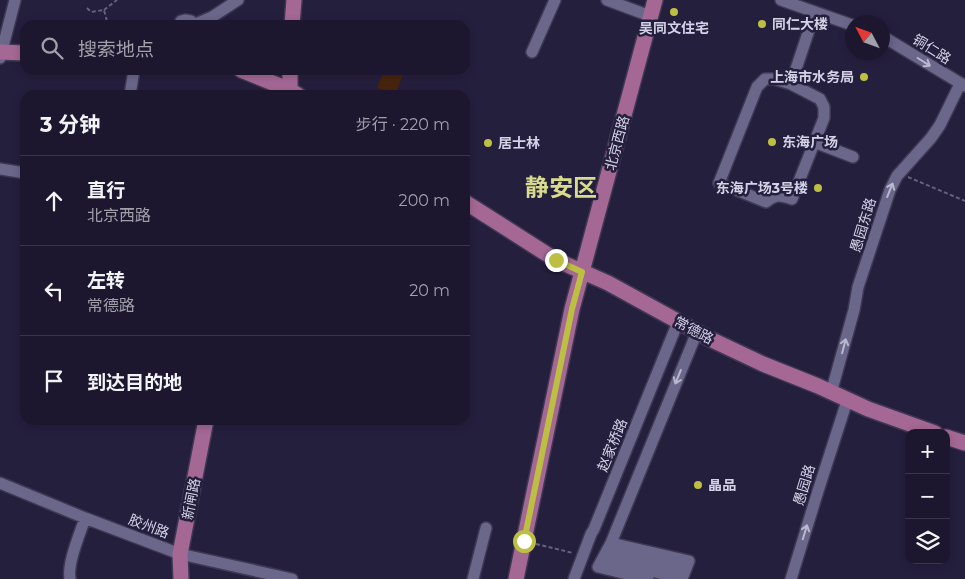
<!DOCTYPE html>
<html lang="zh">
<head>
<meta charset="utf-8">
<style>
  :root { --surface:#1c172e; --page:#29243a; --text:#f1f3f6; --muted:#a09faa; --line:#3a364a }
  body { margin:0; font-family:Montserrat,"Noto Sans SC",sans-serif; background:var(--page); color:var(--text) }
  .controls { position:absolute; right:15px; bottom:15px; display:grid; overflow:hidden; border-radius:10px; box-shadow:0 2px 8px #0003 }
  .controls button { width:45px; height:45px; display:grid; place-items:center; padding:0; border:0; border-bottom:1px solid var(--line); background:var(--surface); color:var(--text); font:25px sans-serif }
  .compass { position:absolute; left:845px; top:15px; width:45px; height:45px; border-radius:50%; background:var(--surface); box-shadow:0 2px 8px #0003; rotate:311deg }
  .stop { position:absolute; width:15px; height:15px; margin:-11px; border:4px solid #bdbf43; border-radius:50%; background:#fff }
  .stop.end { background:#bdbf43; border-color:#fff; box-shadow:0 1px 5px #0008 }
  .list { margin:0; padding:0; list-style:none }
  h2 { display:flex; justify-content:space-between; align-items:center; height:65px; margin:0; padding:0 20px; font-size:21px }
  h2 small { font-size:16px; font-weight:400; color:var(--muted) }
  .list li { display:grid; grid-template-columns:32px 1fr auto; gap:15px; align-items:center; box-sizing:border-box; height:90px; padding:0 20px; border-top:1px solid var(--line) }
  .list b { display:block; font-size:19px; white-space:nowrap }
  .list p { margin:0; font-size:16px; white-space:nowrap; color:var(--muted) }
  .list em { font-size:16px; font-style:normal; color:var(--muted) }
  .icon { flex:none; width:28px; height:28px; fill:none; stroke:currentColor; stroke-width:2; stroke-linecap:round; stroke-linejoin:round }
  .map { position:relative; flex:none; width:965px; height:579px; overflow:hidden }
  .search { position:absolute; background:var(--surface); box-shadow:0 2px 8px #0003; left:20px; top:20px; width:450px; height:55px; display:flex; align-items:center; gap:12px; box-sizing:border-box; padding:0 18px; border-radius:15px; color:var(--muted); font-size:19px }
  .panel { position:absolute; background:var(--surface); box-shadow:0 2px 8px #0003; left:20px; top:90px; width:450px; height:335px; border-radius:15px }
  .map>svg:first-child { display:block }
  .green { fill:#48240d }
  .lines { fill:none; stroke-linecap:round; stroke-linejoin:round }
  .minor-casing { stroke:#3e3853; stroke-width:14 }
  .major-casing { stroke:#3e3853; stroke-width:18 }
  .path { stroke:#66617d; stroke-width:2; stroke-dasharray:4 2.5; stroke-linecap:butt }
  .minor { stroke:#6b678b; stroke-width:11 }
  .major { stroke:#a56895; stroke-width:15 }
  .oneway { stroke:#bab7d0 }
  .route { stroke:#bdbf43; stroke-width:6 }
  .poi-dot { fill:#bdbf43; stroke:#251f3e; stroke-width:2 }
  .labels { text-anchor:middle; stroke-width:5; stroke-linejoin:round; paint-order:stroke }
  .poi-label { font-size:14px; font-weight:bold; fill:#d4d2e7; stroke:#251f3e; text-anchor:start }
  .street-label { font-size:14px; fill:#d4d2e7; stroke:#251f3e }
  .town-label { font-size:24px; font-weight:bold; fill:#d8db8c; stroke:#251f3e }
</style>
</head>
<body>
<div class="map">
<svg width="965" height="579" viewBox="0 0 965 579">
  <rect width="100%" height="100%" fill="#251f3e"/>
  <!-- green -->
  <path class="green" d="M 384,70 L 405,70 L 395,95 L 377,88 Z"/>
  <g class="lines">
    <!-- minor casing -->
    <g class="minor-casing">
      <path id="minor" d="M 607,0 L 650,16
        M 781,0 L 852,25
        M 179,25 L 181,21 L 185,20 L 191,21 L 193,25
        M 193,25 L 212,17 L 238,0
        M 882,36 L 965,86
        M 532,52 L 555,0
        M 0,58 L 15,0
        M 765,79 L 774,79 L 791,84 L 820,99 L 824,107 L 824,118 L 792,199 C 780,195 776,194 766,202 L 719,183 L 757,87 Z
        M 791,84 L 815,12
        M 130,95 L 134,70
        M 814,142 L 853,157
        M 0,169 L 25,173
        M 831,393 L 854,310 L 858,287 L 890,190 L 897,176 L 931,138 L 940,125 L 960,84
        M 0,483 L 85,518 L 180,554 L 292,579
        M 611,543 L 689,561 L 682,579
        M 607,550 L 685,570
        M 603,558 L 682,579
        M 70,579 C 67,563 80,534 85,518
        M 473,579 L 486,528
        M 574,579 L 591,534 L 594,529 L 678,322
        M 648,579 L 598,567 L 611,543 L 697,332
        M 791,579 L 818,491 L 847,401"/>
    </g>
    <!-- major casing -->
    <g class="major-casing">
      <path id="major" d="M 292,25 L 294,0
        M 0,52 L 25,53
        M 241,70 L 290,90 L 298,95
        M 288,95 L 290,90 L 290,70
        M 465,202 L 556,260 L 608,283 L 710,339 L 763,364 L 818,386 L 868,409 L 935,433
        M 946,437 L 965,443
        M 181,579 L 180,554 L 206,420
        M 516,579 L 572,309 L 655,0"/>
    </g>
    <!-- path -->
    <path class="path" d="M 87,8 L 91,12 L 104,10 L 108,25
      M 104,10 L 117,0
      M 908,177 L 965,201
      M 536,544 L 573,553"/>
    <!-- minor -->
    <use href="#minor" class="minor"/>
    <!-- major -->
    <use href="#major" class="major"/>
  </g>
  <!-- one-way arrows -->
  <defs><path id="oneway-shaft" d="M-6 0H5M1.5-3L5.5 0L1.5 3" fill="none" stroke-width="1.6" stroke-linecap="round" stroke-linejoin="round" transform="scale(1.25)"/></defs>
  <g class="oneway">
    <use href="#oneway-shaft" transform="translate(924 62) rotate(32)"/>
    <use href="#oneway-shaft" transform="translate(890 190) rotate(-68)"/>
    <use href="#oneway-shaft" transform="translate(844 346) rotate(-75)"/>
    <use href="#oneway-shaft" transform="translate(678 377) rotate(112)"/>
    <use href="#oneway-shaft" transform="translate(805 532) rotate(-73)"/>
  </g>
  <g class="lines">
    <!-- route -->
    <path class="route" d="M 524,541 L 572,309 L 582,272 L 556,260"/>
  </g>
  <!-- markers -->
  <g class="poi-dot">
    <circle cx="674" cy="12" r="5"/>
    <circle cx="762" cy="24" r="5"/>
    <circle cx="864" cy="77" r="5"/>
    <circle cx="772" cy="142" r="5"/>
    <circle cx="488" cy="143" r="5"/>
    <circle cx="818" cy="188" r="5"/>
    <circle cx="698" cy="485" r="5"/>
  </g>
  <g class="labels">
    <!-- poi labels -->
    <g class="poi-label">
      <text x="772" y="29">同仁大楼</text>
      <text x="674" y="33" text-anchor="middle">吴同文住宅</text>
      <text x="854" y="82" text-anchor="end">上海市水务局</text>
      <text x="782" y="147">东海广场</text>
      <text x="498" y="148">居士林</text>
      <text x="808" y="193" text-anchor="end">东海广场3号楼</text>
      <text x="708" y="490">晶品</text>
    </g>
    <!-- street labels -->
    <g class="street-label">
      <text transform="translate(932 49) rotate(32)" y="5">铜仁路</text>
      <text transform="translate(617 143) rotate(-75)" y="5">北京西路</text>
      <text transform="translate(863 225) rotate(-73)" y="5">愚园东路</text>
      <text transform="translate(694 330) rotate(28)" y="5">常德路</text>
      <text transform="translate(612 445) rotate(-68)" y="5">赵家桥路</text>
      <text transform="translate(804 485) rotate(-73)" y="5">愚园路</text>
      <text transform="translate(191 499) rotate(-79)" y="5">新闸路</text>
      <text transform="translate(149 526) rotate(21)" y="5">胶州路</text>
    </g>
    <!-- town labels -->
    <g class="town-label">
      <text x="561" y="196">静安区</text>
    </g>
  </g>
</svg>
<div class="controls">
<button>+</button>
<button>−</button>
<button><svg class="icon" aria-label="layers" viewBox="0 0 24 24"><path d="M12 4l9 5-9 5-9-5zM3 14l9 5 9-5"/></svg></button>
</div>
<svg class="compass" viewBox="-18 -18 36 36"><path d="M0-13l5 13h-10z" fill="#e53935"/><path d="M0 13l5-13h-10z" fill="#a09faa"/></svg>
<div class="stop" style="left:524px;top:541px"></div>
<div class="stop end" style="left:556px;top:260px"></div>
<div class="search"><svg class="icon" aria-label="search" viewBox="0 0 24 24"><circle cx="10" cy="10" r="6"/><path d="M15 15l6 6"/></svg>搜索地点</div>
<section class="panel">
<h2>3 分钟<small>步行 · 220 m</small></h2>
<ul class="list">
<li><svg class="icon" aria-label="ahead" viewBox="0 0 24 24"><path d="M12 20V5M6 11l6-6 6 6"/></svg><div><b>直行</b><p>北京西路</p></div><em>200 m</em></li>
<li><svg class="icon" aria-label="left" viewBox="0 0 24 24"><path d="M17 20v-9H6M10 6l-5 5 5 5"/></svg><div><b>左转</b><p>常德路</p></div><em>20 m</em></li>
<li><svg class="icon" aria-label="arrive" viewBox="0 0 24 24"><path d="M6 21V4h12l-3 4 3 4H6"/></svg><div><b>到达目的地</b></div></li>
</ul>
</section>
</div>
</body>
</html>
